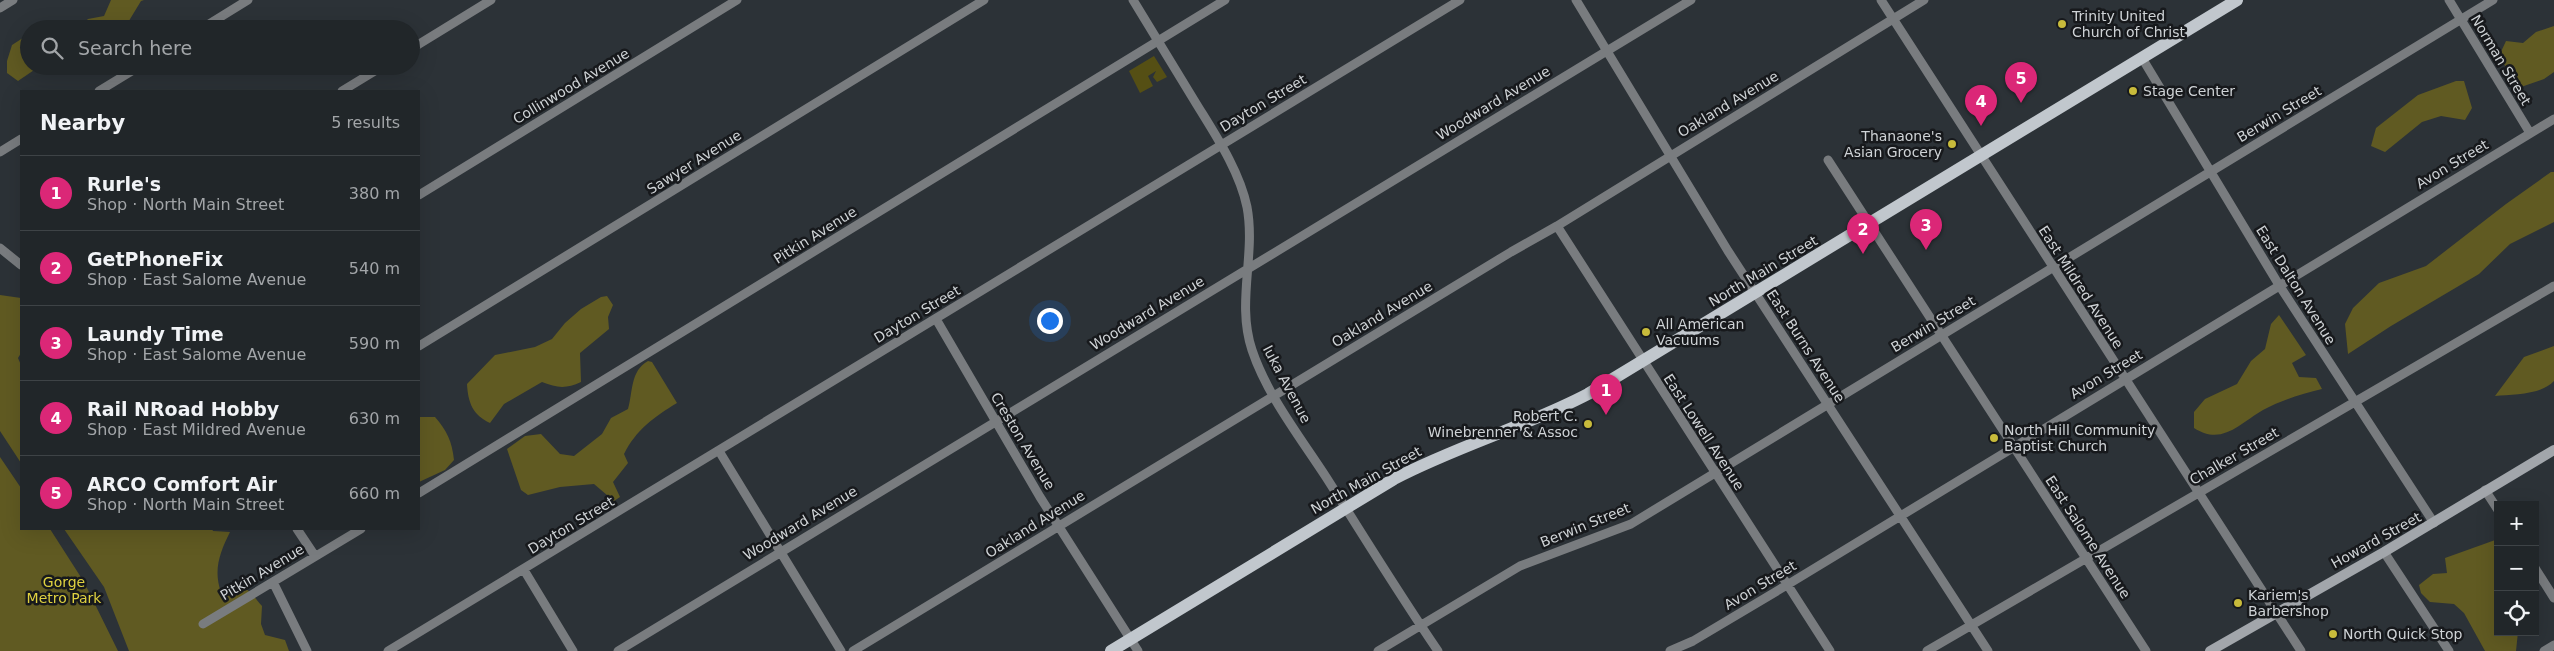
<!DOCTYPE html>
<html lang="en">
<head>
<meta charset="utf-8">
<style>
  :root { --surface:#212629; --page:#292e31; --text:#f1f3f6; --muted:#a2a5a8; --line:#3e4346; --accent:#db2777 }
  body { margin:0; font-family:"DejaVu Sans",sans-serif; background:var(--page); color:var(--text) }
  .controls { position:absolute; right:15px; bottom:15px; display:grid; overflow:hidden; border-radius:0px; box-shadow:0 5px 20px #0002 }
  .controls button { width:45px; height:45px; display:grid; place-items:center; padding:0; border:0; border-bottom:1px solid var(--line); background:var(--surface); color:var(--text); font:25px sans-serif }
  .you { position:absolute; left:1049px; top:320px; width:18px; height:18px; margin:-12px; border:4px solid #fff; border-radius:50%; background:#1a73e8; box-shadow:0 0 0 8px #1a73e833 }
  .badge { display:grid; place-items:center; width:32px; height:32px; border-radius:50%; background:var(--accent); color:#fff; font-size:16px; font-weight:700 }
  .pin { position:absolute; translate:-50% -41px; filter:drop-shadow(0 1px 2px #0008) }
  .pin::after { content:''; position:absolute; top:26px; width:18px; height:15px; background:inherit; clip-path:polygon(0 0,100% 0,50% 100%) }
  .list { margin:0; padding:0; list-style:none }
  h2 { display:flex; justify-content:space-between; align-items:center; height:65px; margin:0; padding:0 20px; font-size:21px }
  h2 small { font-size:16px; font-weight:400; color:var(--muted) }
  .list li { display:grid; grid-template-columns:32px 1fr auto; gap:15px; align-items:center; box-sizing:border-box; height:75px; padding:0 20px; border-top:1px solid var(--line) }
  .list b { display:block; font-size:19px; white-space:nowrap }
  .list p { margin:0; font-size:16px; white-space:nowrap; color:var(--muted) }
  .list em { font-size:16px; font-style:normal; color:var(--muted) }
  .icon { flex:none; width:28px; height:28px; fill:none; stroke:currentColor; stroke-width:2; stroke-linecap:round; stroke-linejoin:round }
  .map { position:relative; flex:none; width:2554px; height:651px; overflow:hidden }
  .search { position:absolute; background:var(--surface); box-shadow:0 5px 20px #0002; left:20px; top:20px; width:400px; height:55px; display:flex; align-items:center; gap:12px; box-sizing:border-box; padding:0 18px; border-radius:28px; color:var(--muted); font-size:19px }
  .panel { position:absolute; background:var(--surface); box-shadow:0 5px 20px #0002; left:20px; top:90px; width:400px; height:440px; border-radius:0px }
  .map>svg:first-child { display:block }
  .green { fill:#554f14 }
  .forest { fill:#605a22 }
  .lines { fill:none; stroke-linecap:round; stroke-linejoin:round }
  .street { stroke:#797c7f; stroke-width:9 }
  .secondary { stroke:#a2a6ab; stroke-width:10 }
  .primary { stroke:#c1c7cd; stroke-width:12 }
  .poi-dot { fill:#c8bb3b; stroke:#17191c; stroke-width:2 }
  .labels { text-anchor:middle; stroke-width:5; stroke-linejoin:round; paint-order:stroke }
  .poi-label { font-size:14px; fill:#cfd3d6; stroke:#17191c; text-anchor:start }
  .street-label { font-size:14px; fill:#cfd3d6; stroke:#17191c }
  .park-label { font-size:14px; fill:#dfd140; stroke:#17191c }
</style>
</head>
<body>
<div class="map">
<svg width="2554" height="651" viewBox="0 0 2554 651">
  <rect width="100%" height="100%" fill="#2c3237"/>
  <!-- green -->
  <path class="green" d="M 1154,56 L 1167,77 L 1157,82 L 1153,77 L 1156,71 L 1148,76 L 1153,86 L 1140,93 L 1129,71 Z"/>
  <!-- forest -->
  <path class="forest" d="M 111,0 L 144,0 L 141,1 L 124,29 L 78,29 L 88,19 L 104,16 Z
    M 2554,26 L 2554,72 L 2544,79 L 2521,87 L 2510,74 L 2499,56 L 2506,41 L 2523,43 L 2536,32 Z
    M 29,34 L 29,66 L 40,66 L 18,81 L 7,73 L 7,61 L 12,45 Z
    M 2456,81 L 2464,81 L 2472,108 L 2465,120 L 2441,116 L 2422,122 L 2385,152 L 2371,146 L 2376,128 L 2418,95 Z
    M 2551,172 L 2554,172 L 2554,222 L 2510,244 L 2479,274 L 2391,326 L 2348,354 L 2345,324 L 2353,308 L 2379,283 L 2426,266 L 2506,204 Z
    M 0,295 L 21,298 L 21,353 L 18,358 L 21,365 L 21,463 L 0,431 Z
    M 607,296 L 613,305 L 608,317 L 609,329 L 580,353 L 581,382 C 566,389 557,388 542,382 L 504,404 L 490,423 C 473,415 468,403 467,384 L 495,355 L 535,347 L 552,339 L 565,323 L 581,309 L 601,297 Z
    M 2279,315 L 2306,355 L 2292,363 L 2299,377 L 2316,378 L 2322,389 C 2302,394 2281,400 2263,410 C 2239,424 2222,446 2194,428 L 2194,412 L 2205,399 L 2237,384 L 2251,361 L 2265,349 L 2271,324 Z
    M 2554,346 L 2554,381 C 2541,395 2513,394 2495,396 L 2524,357 Z
    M 648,361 L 652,362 L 677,403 C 654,417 636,430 624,454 L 628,463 L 613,482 L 620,497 L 614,501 L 594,484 L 560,487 L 528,495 L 521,490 L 507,449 L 525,436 L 541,434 L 560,454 L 574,456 L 602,434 L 611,418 L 628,409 C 633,392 630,371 648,361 Z
    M 419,417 L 435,417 C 447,431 452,441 454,460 L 445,470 L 419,482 Z
    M 0,457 L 21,488 L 21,529 L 50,529 L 84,582 L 118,651 L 0,651 Z
    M 64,529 L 212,529 L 213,531 L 230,532 C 220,552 213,570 221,592 C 245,582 246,587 262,606 L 261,624 L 265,635 L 285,640 L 289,651 L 129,651 L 104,587 Z
    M 2498,539 L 2498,632 L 2518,632 L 2516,651 L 2485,651 L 2464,613 L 2454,604 L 2430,602 L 2421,593 L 2419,585 L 2433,574 L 2447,573 L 2445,558 Z"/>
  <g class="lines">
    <!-- street -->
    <path class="street" d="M 1133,0 C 1153,33 1173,66 1194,100 C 1214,133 1239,169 1247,207 C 1256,255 1236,302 1252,350 C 1267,395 1300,437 1326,477 C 1363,535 1399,594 1438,651
      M 1576,0 L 1728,251 L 1988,651
      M 1881,0 L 2301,651
      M 2449,0 L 2530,133
      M 0,8 L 13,0
      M 201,29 L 248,0
      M 411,49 L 491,0
      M 2142,58 L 2279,285 L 2434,523
      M 99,91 L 140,66
      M 342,91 L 383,66
      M 0,152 L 21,139
      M 1828,160 L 2146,651
      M 419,195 L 737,0
      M 1557,226 L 1830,651
      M 0,248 L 21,265
      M 936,319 L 1040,497 L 1138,651
      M 419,346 L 984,0
      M 719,451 L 841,651
      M 2485,490 L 2498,510
      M 419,493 L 1225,0
      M 297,529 L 315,556
      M 2384,552 L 2449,651
      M 2535,568 L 2554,598
      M 524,570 L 573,651
      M 273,582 L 307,651
      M 203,624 L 361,529
      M 388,651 L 1460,0
      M 618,651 L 1691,0
      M 853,651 L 1511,252 L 1557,226 L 1924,0
      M 1378,651 L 1520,566 L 1631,524 L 2493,0
      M 1670,651 L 1693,641 L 1787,585 L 2554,119
      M 1927,651 L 2554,286
      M 2544,651 L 2554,645"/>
    <!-- secondary -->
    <path class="secondary" d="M 2210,651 L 2384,552 L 2554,450"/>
    <!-- primary -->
    <path class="primary" d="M 1111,651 L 1394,479 C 1457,446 1525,427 1588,394 L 2237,0"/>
  </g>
  <!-- markers -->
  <g class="poi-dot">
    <circle cx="2062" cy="24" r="5"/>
    <circle cx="2133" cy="91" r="5"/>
    <circle cx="1952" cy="144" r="5"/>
    <circle cx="1646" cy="332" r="5"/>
    <circle cx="1588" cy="424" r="5"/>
    <circle cx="1994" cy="438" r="5"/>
    <circle cx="2238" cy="603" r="5"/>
    <circle cx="2333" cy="634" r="5"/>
  </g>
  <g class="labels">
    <!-- poi labels -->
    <g class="poi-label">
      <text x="2072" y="21">Trinity United<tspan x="2072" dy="16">Church of Christ</tspan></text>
      <text x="2143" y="96">Stage Center</text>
      <text x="1942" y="141" text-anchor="end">Thanaone's<tspan x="1942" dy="16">Asian Grocery</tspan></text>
      <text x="1656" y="329">All American<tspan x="1656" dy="16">Vacuums</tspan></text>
      <text x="1578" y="421" text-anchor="end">Robert C.<tspan x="1578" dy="16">Winebrenner &amp; Assoc</tspan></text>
      <text x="2004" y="435">North Hill Community<tspan x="2004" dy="16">Baptist Church</tspan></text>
      <text x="2248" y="600">Kariem's<tspan x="2248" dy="16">Barbershop</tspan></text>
      <text x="2343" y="639">North Quick Stop</text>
    </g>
    <!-- street labels -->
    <g class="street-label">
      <text transform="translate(2501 60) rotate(59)" y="5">Norman Street</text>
      <text transform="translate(571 86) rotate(-31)" y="5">Collinwood Avenue</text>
      <text transform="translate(1263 103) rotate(-31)" y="5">Dayton Street</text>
      <text transform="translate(1493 103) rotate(-31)" y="5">Woodward Avenue</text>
      <text transform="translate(1728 104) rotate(-31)" y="5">Oakland Avenue</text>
      <text transform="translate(2279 114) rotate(-31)" y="5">Berwin Street</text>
      <text transform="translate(694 162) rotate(-32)" y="5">Sawyer Avenue</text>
      <text transform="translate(2452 164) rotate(-31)" y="5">Avon Street</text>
      <text transform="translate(815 235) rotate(-32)" y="5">Pitkin Avenue</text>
      <text transform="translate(1763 271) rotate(-31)" y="5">North Main Street</text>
      <text transform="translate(2296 285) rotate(58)" y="5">East Dalton Avenue</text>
      <text transform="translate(2081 287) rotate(57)" y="5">East Mildred Avenue</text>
      <text transform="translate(1147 313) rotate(-31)" y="5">Woodward Avenue</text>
      <text transform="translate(917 314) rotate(-31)" y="5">Dayton Street</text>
      <text transform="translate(1382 314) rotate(-31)" y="5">Oakland Avenue</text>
      <text transform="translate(1933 324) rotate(-31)" y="5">Berwin Street</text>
      <text transform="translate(1806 346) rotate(57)" y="5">East Burns Avenue</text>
      <text transform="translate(2106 374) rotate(-31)" y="5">Avon Street</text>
      <text transform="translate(1287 384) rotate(62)" y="5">Iuka Avenue</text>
      <text transform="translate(1704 432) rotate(57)" y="5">East Lowell Avenue</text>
      <text transform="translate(1023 441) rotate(59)" y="5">Creston Avenue</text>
      <text transform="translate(2234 456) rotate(-30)" y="5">Chalker Street</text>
      <text transform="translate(1366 480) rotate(-29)" y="5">North Main Street</text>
      <text transform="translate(800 523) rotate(-31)" y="5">Woodward Avenue</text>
      <text transform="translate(1035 524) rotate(-32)" y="5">Oakland Avenue</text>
      <text transform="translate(571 525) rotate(-31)" y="5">Dayton Street</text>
      <text transform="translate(1585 525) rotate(-22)" y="5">Berwin Street</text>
      <text transform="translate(2088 537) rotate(57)" y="5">East Salome Avenue</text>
      <text transform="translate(2376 540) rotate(-29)" y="5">Howard Street</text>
      <text transform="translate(262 572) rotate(-31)" y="5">Pitkin Avenue</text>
      <text transform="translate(1760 585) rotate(-31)" y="5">Avon Street</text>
    </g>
    <!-- park labels -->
    <g class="park-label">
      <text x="64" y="587">Gorge<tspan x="64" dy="16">Metro Park</tspan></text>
    </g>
  </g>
</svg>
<div class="controls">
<button>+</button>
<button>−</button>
<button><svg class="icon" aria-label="locate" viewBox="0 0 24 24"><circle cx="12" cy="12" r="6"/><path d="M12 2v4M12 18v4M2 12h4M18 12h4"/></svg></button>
</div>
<div class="you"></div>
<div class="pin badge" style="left:1606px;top:415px">1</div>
<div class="pin badge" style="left:1863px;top:254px">2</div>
<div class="pin badge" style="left:1926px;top:250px">3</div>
<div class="pin badge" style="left:1981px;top:126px">4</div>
<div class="pin badge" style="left:2021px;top:103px">5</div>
<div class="search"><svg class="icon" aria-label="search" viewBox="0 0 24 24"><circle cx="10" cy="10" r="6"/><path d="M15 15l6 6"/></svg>Search here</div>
<section class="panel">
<h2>Nearby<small>5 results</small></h2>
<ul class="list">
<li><span class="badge">1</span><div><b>Rurle's</b><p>Shop · North Main Street</p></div><em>380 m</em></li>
<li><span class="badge">2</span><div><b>GetPhoneFix</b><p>Shop · East Salome Avenue</p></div><em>540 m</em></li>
<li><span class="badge">3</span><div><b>Laundy Time</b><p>Shop · East Salome Avenue</p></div><em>590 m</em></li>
<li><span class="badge">4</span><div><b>Rail NRoad Hobby</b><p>Shop · East Mildred Avenue</p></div><em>630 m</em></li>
<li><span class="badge">5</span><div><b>ARCO Comfort Air</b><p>Shop · North Main Street</p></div><em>660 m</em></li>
</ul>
</section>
</div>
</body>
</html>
